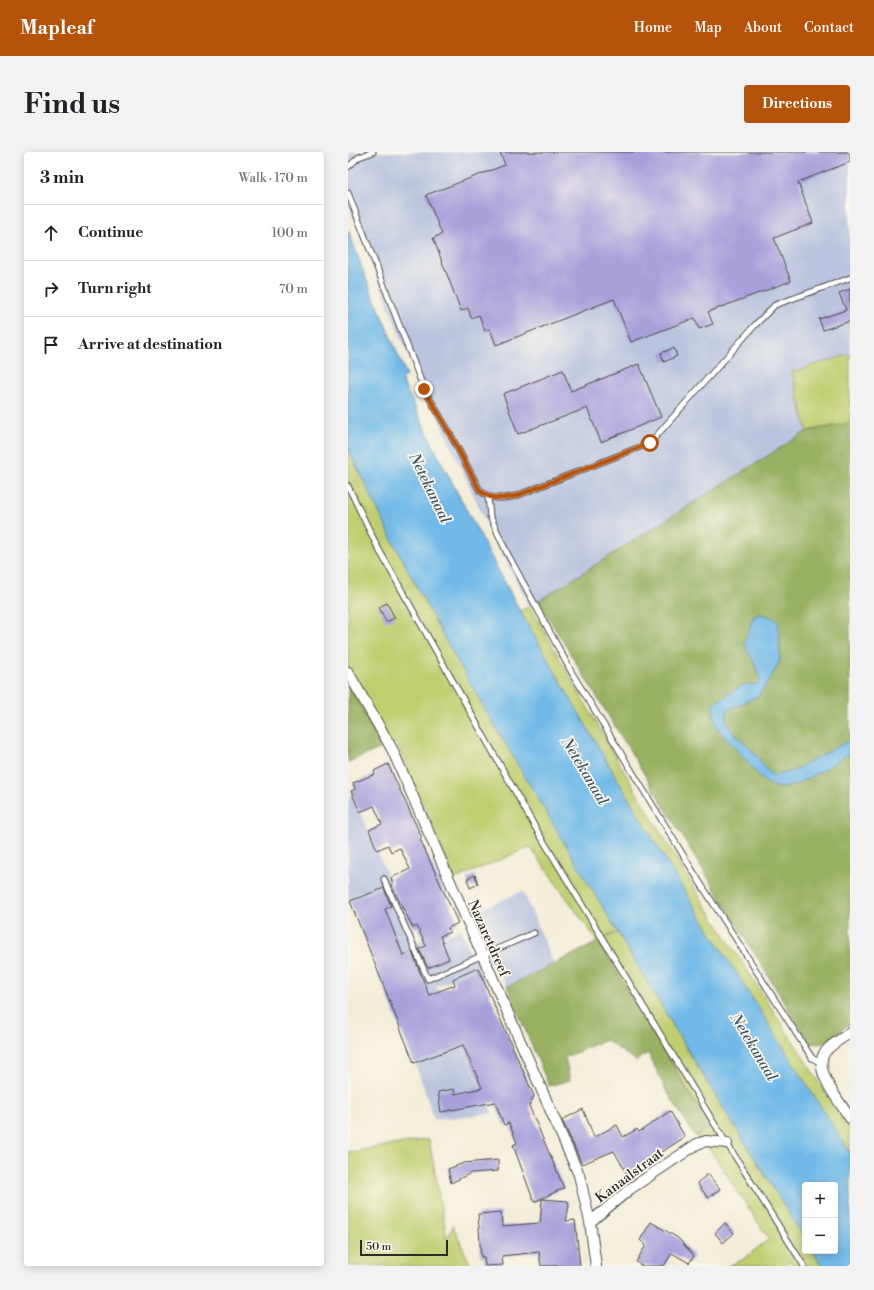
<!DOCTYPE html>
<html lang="en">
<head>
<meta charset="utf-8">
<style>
  :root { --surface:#fff; --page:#f2f2f2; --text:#202124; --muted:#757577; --line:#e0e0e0; --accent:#b45309 }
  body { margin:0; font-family:"Libre Bodoni",serif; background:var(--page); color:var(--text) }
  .controls { position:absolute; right:12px; bottom:12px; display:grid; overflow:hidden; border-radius:4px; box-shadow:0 2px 10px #0003 }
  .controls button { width:36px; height:36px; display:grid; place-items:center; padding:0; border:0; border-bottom:1px solid var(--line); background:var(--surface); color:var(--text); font:20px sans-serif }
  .scale { position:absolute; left:12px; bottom:10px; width:88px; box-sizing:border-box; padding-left:4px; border:2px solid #2b2b2b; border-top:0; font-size:11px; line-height:14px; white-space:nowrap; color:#2b2b2b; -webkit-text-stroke:3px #fbf7ec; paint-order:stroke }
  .stop { position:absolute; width:12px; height:12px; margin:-9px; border:3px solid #b45309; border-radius:50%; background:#fff }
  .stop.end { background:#b45309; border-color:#fff; box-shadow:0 1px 4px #0008 }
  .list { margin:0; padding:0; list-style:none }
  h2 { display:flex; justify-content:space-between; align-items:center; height:52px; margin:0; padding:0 16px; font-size:17px }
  h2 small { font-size:13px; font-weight:400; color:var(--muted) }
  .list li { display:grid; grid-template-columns:26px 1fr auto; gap:12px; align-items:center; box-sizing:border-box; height:56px; padding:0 16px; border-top:1px solid var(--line) }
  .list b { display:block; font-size:15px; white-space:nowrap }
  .list em { font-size:13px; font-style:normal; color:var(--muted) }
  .icon { flex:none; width:22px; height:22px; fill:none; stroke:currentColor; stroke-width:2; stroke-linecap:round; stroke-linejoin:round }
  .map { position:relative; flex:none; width:502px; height:1114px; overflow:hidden; border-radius:4px }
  header { display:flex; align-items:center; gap:24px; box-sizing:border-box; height:56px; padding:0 20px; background:var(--accent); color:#fff }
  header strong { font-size:19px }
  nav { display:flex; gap:22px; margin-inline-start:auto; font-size:14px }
  .intro { display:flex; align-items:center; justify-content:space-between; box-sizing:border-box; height:96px; padding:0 24px }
  h1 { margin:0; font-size:28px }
  .button { padding:10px 18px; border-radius:4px; background:var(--accent); color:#fff; font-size:14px; font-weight:700 }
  main { display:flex; gap:24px; padding:0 24px }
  aside { flex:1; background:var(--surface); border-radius:4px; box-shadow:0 2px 10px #0003 }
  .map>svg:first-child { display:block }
  .industrial { fill:#bac4de }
  .green { fill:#c0ce70; stroke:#767c4e }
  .forest { fill:#98b162; stroke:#626e46 }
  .water { fill:#6fb9e8; stroke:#4d728a }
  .building { fill:#a8a0db }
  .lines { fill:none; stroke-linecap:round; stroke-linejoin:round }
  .lane-casing { stroke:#494845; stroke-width:7 }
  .street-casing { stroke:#494845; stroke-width:12 }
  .lane { stroke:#fff; stroke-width:5 }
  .street { stroke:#fff; stroke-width:10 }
  .route { stroke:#b45309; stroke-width:5 }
  .labels { text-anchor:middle; stroke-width:3.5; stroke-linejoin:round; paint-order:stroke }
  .street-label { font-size:14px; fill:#2b2b2b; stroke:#fbf7ec }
  .water-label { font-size:15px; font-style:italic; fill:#3f5664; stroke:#fbf7ec }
</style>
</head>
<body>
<header>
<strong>Mapleaf</strong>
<nav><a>Home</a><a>Map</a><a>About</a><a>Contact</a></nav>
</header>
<div class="intro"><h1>Find us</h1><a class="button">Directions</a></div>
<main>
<aside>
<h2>3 min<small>Walk · 170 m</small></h2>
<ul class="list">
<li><svg class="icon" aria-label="ahead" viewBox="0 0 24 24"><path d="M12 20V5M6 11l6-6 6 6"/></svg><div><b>Continue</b></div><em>100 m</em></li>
<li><svg class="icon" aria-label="right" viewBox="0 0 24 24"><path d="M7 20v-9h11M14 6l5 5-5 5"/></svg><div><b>Turn right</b></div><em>70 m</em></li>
<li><svg class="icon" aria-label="arrive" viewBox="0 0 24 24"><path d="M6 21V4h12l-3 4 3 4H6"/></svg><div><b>Arrive at destination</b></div></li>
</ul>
</aside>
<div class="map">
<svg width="502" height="1114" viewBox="0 0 502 1114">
  <rect width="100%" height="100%" fill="#fbf7ec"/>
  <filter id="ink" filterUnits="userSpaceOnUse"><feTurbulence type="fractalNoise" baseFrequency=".025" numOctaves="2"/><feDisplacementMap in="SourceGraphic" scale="8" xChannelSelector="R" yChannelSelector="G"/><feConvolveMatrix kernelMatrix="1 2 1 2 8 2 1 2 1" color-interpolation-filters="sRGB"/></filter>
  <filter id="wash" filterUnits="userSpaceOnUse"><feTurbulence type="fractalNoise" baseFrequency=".012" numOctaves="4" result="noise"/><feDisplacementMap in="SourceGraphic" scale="16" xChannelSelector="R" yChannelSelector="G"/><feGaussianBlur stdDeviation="0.9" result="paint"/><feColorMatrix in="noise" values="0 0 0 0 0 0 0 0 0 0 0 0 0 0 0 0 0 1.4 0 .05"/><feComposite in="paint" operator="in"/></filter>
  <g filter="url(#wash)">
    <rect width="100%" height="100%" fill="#f3edd8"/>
    <!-- industrial -->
    <path class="industrial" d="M 0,0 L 502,0 L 502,202 L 444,220 L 459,279 L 182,454 L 142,379 L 54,188 L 0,51 Z
      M 4,643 L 69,790 L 91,781 L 94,786 L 113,777 L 123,802 L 141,795 L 127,760 L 175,739 L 206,812 L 159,835 L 147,809 L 88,834 L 144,961 L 86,968 L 74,930 L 0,743 L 0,647 Z"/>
    <!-- green -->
    <path class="green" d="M 502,202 L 502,271 L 459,279 L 444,220 Z
      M 0,296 L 43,385 L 89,473 L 269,779 L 257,786 L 270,781 L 351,917 L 457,1087 L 457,1099 L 465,1099 L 474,1114 L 445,1114 L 442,1109 L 435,1114 L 380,1114 L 394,1108 L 421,1087 L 361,996 L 348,985 L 362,975 L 250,790 L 182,695 L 107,727 L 48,591 L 34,596 L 0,530 Z
      M 182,454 L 274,616 L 345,734 L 502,978 L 502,1001 L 337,740 L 266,622 L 172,459 Z
      M 81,987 L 99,1087 L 105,1074 L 123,1114 L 0,1114 L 0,1000 Z"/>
    <!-- forest -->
    <path class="forest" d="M 502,271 L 502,588 L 443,620 L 424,624 L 403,597 L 382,577 L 378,568 L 380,558 L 410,544 L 429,516 L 432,508 L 432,479 L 424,465 L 413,462 L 406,464 C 394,487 405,506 412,528 L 409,532 L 395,533 L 365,553 L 392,599 L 416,629 L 426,635 L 445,633 L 502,601 L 502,872 C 490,880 474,899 460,889 L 190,449 L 459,279 Z
      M 0,530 L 34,596 L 0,610 Z
      M 250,790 L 362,976 L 348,985 L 319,940 L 300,901 L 288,909 L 258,888 L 217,905 L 222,928 L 201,934 L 159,835 Z"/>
    <!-- water -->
    <path class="water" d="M 0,78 L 17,124 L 59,224 L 53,226 L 87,298 L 172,459 L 266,622 L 337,740 L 502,1001 L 502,1114 L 474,1114 L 465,1099 L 487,1099 L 487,1033 L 457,1033 L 457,1087 L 351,917 L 136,556 L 89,473 L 43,385 L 0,296 Z
      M 413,462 L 424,465 L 430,470 L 432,508 L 423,526 L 410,544 L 380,558 L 378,568 L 382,577 L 403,597 L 424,624 L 443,620 L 502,588 L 502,601 C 486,611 451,635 433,636 C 427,636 421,632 416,629 L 371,578 L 367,572 L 365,552 L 395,533 L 409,532 L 412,528 L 408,515 L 396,490 C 401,482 402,473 406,464 Z"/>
    <g id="blocks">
      <!-- building -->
      <path class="building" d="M 152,0 L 502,0 L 502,10 L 450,30 L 465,71 L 426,86 L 443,129 L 360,160 L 365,172 L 351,177 L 347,166 L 283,190 L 266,147 L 148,193 L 142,177 L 137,179 L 131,163 L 123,166 L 120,156 L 113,159 L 85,86 L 94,82 L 78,43 L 157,13 Z
        M 502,137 L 502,169 L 475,178 L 471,167 L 498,158 L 491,141 Z
        M 326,196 L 329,204 L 316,210 L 313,201 Z
        M 291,212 L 313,265 L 253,290 L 239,256 L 170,282 L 155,242 L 215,218 L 223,239 Z
        M 39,451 L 47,466 L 38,470 L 31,455 Z
        M 40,612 L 74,686 L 72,687 L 110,771 L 100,776 L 102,780 L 92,784 L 101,807 L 80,816 L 71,797 L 78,794 L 69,774 L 65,776 L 43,733 L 45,732 L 43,726 L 62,717 L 52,696 L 43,700 L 40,693 L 29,698 L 21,678 L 34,672 L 26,654 L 12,660 L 3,639 L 7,637 L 5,631 L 27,622 L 26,619 Z
        M 127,723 L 130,732 L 122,736 L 119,727 Z
        M 36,736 L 43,754 L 37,757 L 55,803 L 64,800 L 81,843 L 107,833 L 105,827 L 130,816 L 186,944 L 181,954 L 216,1036 L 186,1050 L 165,993 L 169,991 L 161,971 L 156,973 L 147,950 L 93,960 L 90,940 L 106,937 L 107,942 L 134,936 L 115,893 L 66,911 L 2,749 Z
        M 235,957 L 246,985 L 269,973 L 275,985 L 289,977 L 291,980 L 322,959 L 337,985 L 279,1022 L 266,999 L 234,1012 L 214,968 Z
        M 150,1008 L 150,1019 L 123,1021 L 103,1031 L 100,1017 L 116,1011 Z
        M 360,1022 L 372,1037 L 360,1046 L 349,1031 Z
        M 194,1047 L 220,1049 L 221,1054 L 218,1069 L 227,1068 L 232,1114 L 193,1114 L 191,1100 L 154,1104 L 155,1113 L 137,1114 L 136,1105 L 133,1105 L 130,1062 L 153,1060 L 154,1074 L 192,1071 Z
        M 303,1070 L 330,1086 L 346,1104 L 341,1111 L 324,1101 L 316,1114 L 294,1114 L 288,1110 L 298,1093 L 292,1088 Z
        M 377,1071 L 386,1081 L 375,1091 L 367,1081 Z"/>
    </g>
  </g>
  <g filter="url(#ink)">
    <use href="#blocks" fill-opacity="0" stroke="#494845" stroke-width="1"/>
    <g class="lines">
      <!-- lane casing -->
      <g class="lane-casing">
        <path id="lane" d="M 0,15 L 11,5 L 25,0
          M 0,41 L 76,237 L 100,278 L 132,339 C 144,348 153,347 168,344 L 302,291 L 407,173 L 427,153 L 502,126
          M 0,334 L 30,396 L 187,675 L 366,971 L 456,1114
          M 140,345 L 142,364 L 158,399 L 224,521 L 351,729 L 464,906 L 473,911
          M 36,727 L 80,827 L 186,781"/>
      </g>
      <!-- street casing -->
      <g class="street-casing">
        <path id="street" d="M 0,520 L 44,597 L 231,1023 L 242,1070 L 248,1114
          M 502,881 C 494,886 483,892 477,900 C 464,918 492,950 502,966
          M 242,1070 L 282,1037 L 349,992 L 358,989 L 379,991"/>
      </g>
      <!-- lane -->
      <use href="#lane" class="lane"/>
      <!-- street -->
      <use href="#street" class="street"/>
    </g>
  </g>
  <g class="lines" filter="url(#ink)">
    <!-- route -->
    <path class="route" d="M 76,237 L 100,278 L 132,339 C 144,348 153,347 168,344 L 302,291"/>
  </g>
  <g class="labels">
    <!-- street labels -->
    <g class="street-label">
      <text transform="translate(141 786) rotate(66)" y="5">Nazaretdreef</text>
      <text transform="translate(281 1023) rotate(-37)" y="5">Kanaalstraat</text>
    </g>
    <!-- water labels -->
    <g class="water-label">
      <text transform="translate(82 336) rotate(64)" y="5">Netekanaal</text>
      <text transform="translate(237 619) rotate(59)" y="5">Netekanaal</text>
      <text transform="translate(406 895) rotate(59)" y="5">Netekanaal</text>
    </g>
  </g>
</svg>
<div class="controls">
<button>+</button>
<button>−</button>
</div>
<div class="scale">50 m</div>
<div class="stop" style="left:302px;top:291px"></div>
<div class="stop end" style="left:76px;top:237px"></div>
</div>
</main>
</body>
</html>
